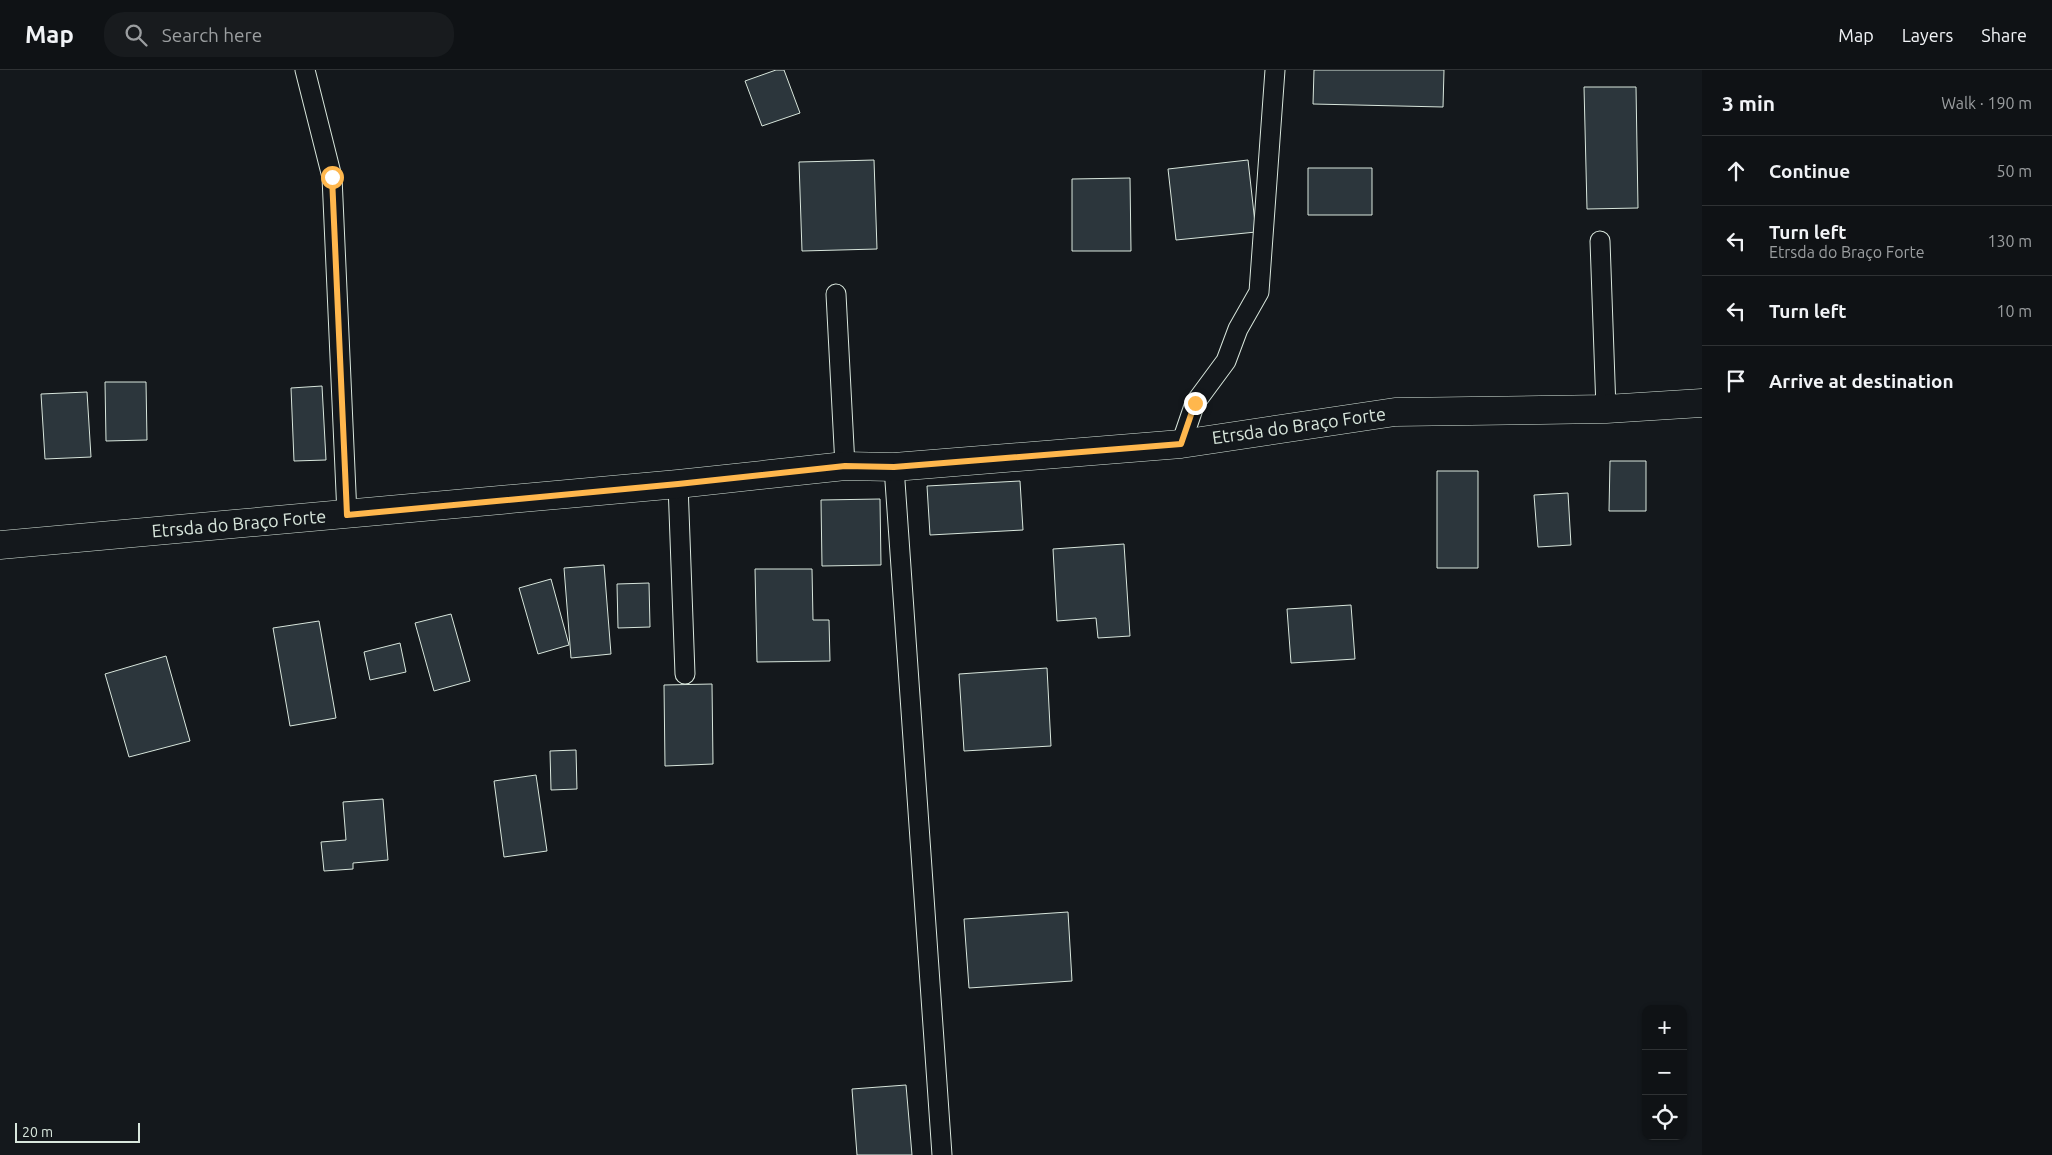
<!DOCTYPE html>
<html lang="en">
<head>
<meta charset="utf-8">
<style>
  :root { --surface:#0f1215; --page:#181b1e; --text:#f1f3f6; --muted:#9b9ea0; --line:#2f3234 }
  body { margin:0; font-family:Ubuntu,sans-serif; background:var(--page); color:var(--text) }
  .controls { position:absolute; right:15px; bottom:15px; display:grid; overflow:hidden; border-radius:10px; box-shadow:0 1px 4px #0004 }
  .controls button { width:45px; height:45px; display:grid; place-items:center; padding:0; border:0; border-bottom:1px solid var(--line); background:var(--surface); color:var(--text); font:25px sans-serif }
  .scale { position:absolute; left:15px; bottom:12px; width:125px; box-sizing:border-box; padding-left:5px; border:2px solid #d8e6dc; border-top:0; font-size:14px; line-height:18px; white-space:nowrap; color:#d8e6dc; -webkit-text-stroke:4px #14181c; paint-order:stroke }
  .stop { position:absolute; width:15px; height:15px; margin:-11px; border:4px solid #ffb74d; border-radius:50%; background:#fff }
  .stop.end { background:#ffb74d; border-color:#fff; box-shadow:0 1px 5px #0008 }
  .list { margin:0; padding:0; list-style:none }
  h2 { display:flex; justify-content:space-between; align-items:center; height:65px; margin:0; padding:0 20px; font-size:21px }
  h2 small { font-size:16px; font-weight:400; color:var(--muted) }
  .list li { display:grid; grid-template-columns:32px 1fr auto; gap:15px; align-items:center; box-sizing:border-box; height:70px; padding:0 20px; border-top:1px solid var(--line) }
  .list b { display:block; font-size:19px; white-space:nowrap }
  .list p { margin:0; font-size:16px; white-space:nowrap; color:var(--muted) }
  .list em { font-size:16px; font-style:normal; color:var(--muted) }
  .icon { flex:none; width:28px; height:28px; fill:none; stroke:currentColor; stroke-width:2; stroke-linecap:round; stroke-linejoin:round }
  .map { position:relative; flex:none; width:1702px; height:1085px; overflow:hidden }
  header { display:flex; align-items:center; gap:30px; box-sizing:border-box; height:70px; padding:0 25px; background:var(--surface); border-bottom:1px solid var(--line) }
  header strong { font-size:24px }
  nav { display:flex; gap:28px; margin-inline-start:auto; font-size:18px }
  .search { width:350px; height:45px; background:var(--page); display:flex; align-items:center; gap:12px; box-sizing:border-box; padding:0 18px; border-radius:20px; color:var(--muted); font-size:19px }
  main { display:flex }
  aside { flex:1; background:var(--surface) }
  .map>svg:first-child { display:block }
  .building { fill:#2c363c; stroke:#d8e6dc }
  .lines { fill:none; stroke-linecap:round; stroke-linejoin:round }
  .service-casing { stroke:#d8e6dc; stroke-width:21 }
  .minor-casing { stroke:#d8e6dc; stroke-width:29 }
  .service { stroke:#14181c; stroke-width:19 }
  .minor { stroke:#14181c; stroke-width:28 }
  .route { stroke:#ffb74d; stroke-width:6 }
  .labels { text-anchor:middle; stroke-width:4; stroke-linejoin:round; paint-order:stroke }
  .street-label { font-size:18px; fill:#d8e6dc; stroke:#14181c }
</style>
</head>
<body>
<header>
<strong>Map</strong>
<div class="search"><svg class="icon" aria-label="search" viewBox="0 0 24 24"><circle cx="10" cy="10" r="6"/><path d="M15 15l6 6"/></svg>Search here</div>
<nav><a>Map</a><a>Layers</a><a>Share</a></nav>
</header>
<main>
<div class="map">
<svg width="1702" height="1085" viewBox="0 0 1702 1085">
  <rect width="100%" height="100%" fill="#14181c"/>
  <!-- building -->
  <path class="building" d="M 776,0 L 784,0 L 800,43 L 762,56 L 745,11 Z
    M 1314,0 L 1444,0 L 1443,37 L 1313,34 Z
    M 1584,17 L 1636,17 L 1638,138 L 1587,139 Z
    M 874,90 L 877,179 L 802,181 L 799,92 Z
    M 1248,90 L 1256,162 L 1176,170 L 1168,99 Z
    M 1308,98 L 1372,98 L 1372,145 L 1308,145 Z
    M 1130,108 L 1131,181 L 1072,181 L 1072,109 Z
    M 105,312 L 146,312 L 147,370 L 106,371 Z
    M 322,316 L 326,390 L 294,391 L 291,318 Z
    M 87,322 L 91,387 L 45,389 L 41,324 Z
    M 1610,391 L 1646,391 L 1646,441 L 1609,441 Z
    M 1437,401 L 1478,401 L 1478,498 L 1437,498 Z
    M 1020,411 L 1023,460 L 930,465 L 927,416 Z
    M 1568,423 L 1571,475 L 1538,477 L 1534,425 Z
    M 880,429 L 881,495 L 822,496 L 821,430 Z
    M 1124,474 L 1130,566 L 1098,568 L 1096,548 L 1057,551 L 1053,479 Z
    M 604,495 L 611,584 L 571,588 L 564,498 Z
    M 755,499 L 812,499 L 813,550 L 829,550 L 830,591 L 757,592 Z
    M 551,509 L 569,575 L 538,584 L 519,518 Z
    M 649,513 L 650,557 L 618,558 L 617,514 Z
    M 1351,535 L 1355,589 L 1291,593 L 1287,539 Z
    M 451,544 L 470,611 L 434,621 L 415,553 Z
    M 319,551 L 336,648 L 290,656 L 273,558 Z
    M 400,573 L 406,602 L 370,610 L 364,582 Z
    M 166,586 L 190,671 L 129,687 L 105,604 Z
    M 1047,598 L 1051,676 L 964,681 L 959,604 Z
    M 712,614 L 713,694 L 665,696 L 664,615 Z
    M 576,680 L 577,719 L 551,720 L 550,681 Z
    M 536,705 L 547,781 L 504,787 L 494,711 Z
    M 383,729 L 388,790 L 353,793 L 353,799 L 324,801 L 321,772 L 346,770 L 343,732 Z
    M 1068,842 L 1072,911 L 969,918 L 964,849 Z
    M 906,1015 L 912,1085 L 857,1085 L 852,1019 Z"/>
  <g class="lines">
    <!-- service casing -->
    <g class="service-casing">
      <path id="service" d="M 305,0 L 332,107 L 347,445
        M 1600,171 L 1606,339
        M 836,224 L 845,396
        M 1181,374 L 1195,333 L 1226,291 L 1238,259 L 1259,222 L 1275,0
        M 894,397 L 942,1085
        M 678,414 L 685,604"/>
    </g>
    <!-- minor casing -->
    <g class="minor-casing">
      <path id="minor" d="M 0,475 L 678,414 L 845,396 L 894,397 L 1181,374 L 1395,342 L 1606,339 L 1702,333"/>
    </g>
    <!-- service -->
    <use href="#service" class="service"/>
    <!-- minor -->
    <use href="#minor" class="minor"/>
  </g>
  <g class="lines">
    <!-- route -->
    <path class="route" d="M 332,107 L 347,445 L 678,414 L 845,396 L 894,397 L 1181,374 L 1195,333"/>
  </g>
  <g class="labels">
    <!-- street labels -->
    <g class="street-label">
      <text transform="translate(1299 356) rotate(-8)" y="6">Etrsda do Braço Forte</text>
      <text transform="translate(239 454) rotate(-5)" y="6">Etrsda do Braço Forte</text>
    </g>
  </g>
</svg>
<div class="controls">
<button>+</button>
<button>−</button>
<button><svg class="icon" aria-label="locate" viewBox="0 0 24 24"><circle cx="12" cy="12" r="6"/><path d="M12 2v4M12 18v4M2 12h4M18 12h4"/></svg></button>
</div>
<div class="scale">20 m</div>
<div class="stop" style="left:332px;top:107px"></div>
<div class="stop end" style="left:1195px;top:333px"></div>
</div>
<aside>
<h2>3 min<small>Walk · 190 m</small></h2>
<ul class="list">
<li><svg class="icon" aria-label="ahead" viewBox="0 0 24 24"><path d="M12 20V5M6 11l6-6 6 6"/></svg><div><b>Continue</b></div><em>50 m</em></li>
<li><svg class="icon" aria-label="left" viewBox="0 0 24 24"><path d="M17 20v-9H6M10 6l-5 5 5 5"/></svg><div><b>Turn left</b><p>Etrsda do Braço Forte</p></div><em>130 m</em></li>
<li><svg class="icon" aria-label="left" viewBox="0 0 24 24"><path d="M17 20v-9H6M10 6l-5 5 5 5"/></svg><div><b>Turn left</b></div><em>10 m</em></li>
<li><svg class="icon" aria-label="arrive" viewBox="0 0 24 24"><path d="M6 21V4h12l-3 4 3 4H6"/></svg><div><b>Arrive at destination</b></div></li>
</ul>
</aside>
</main>
</body>
</html>
